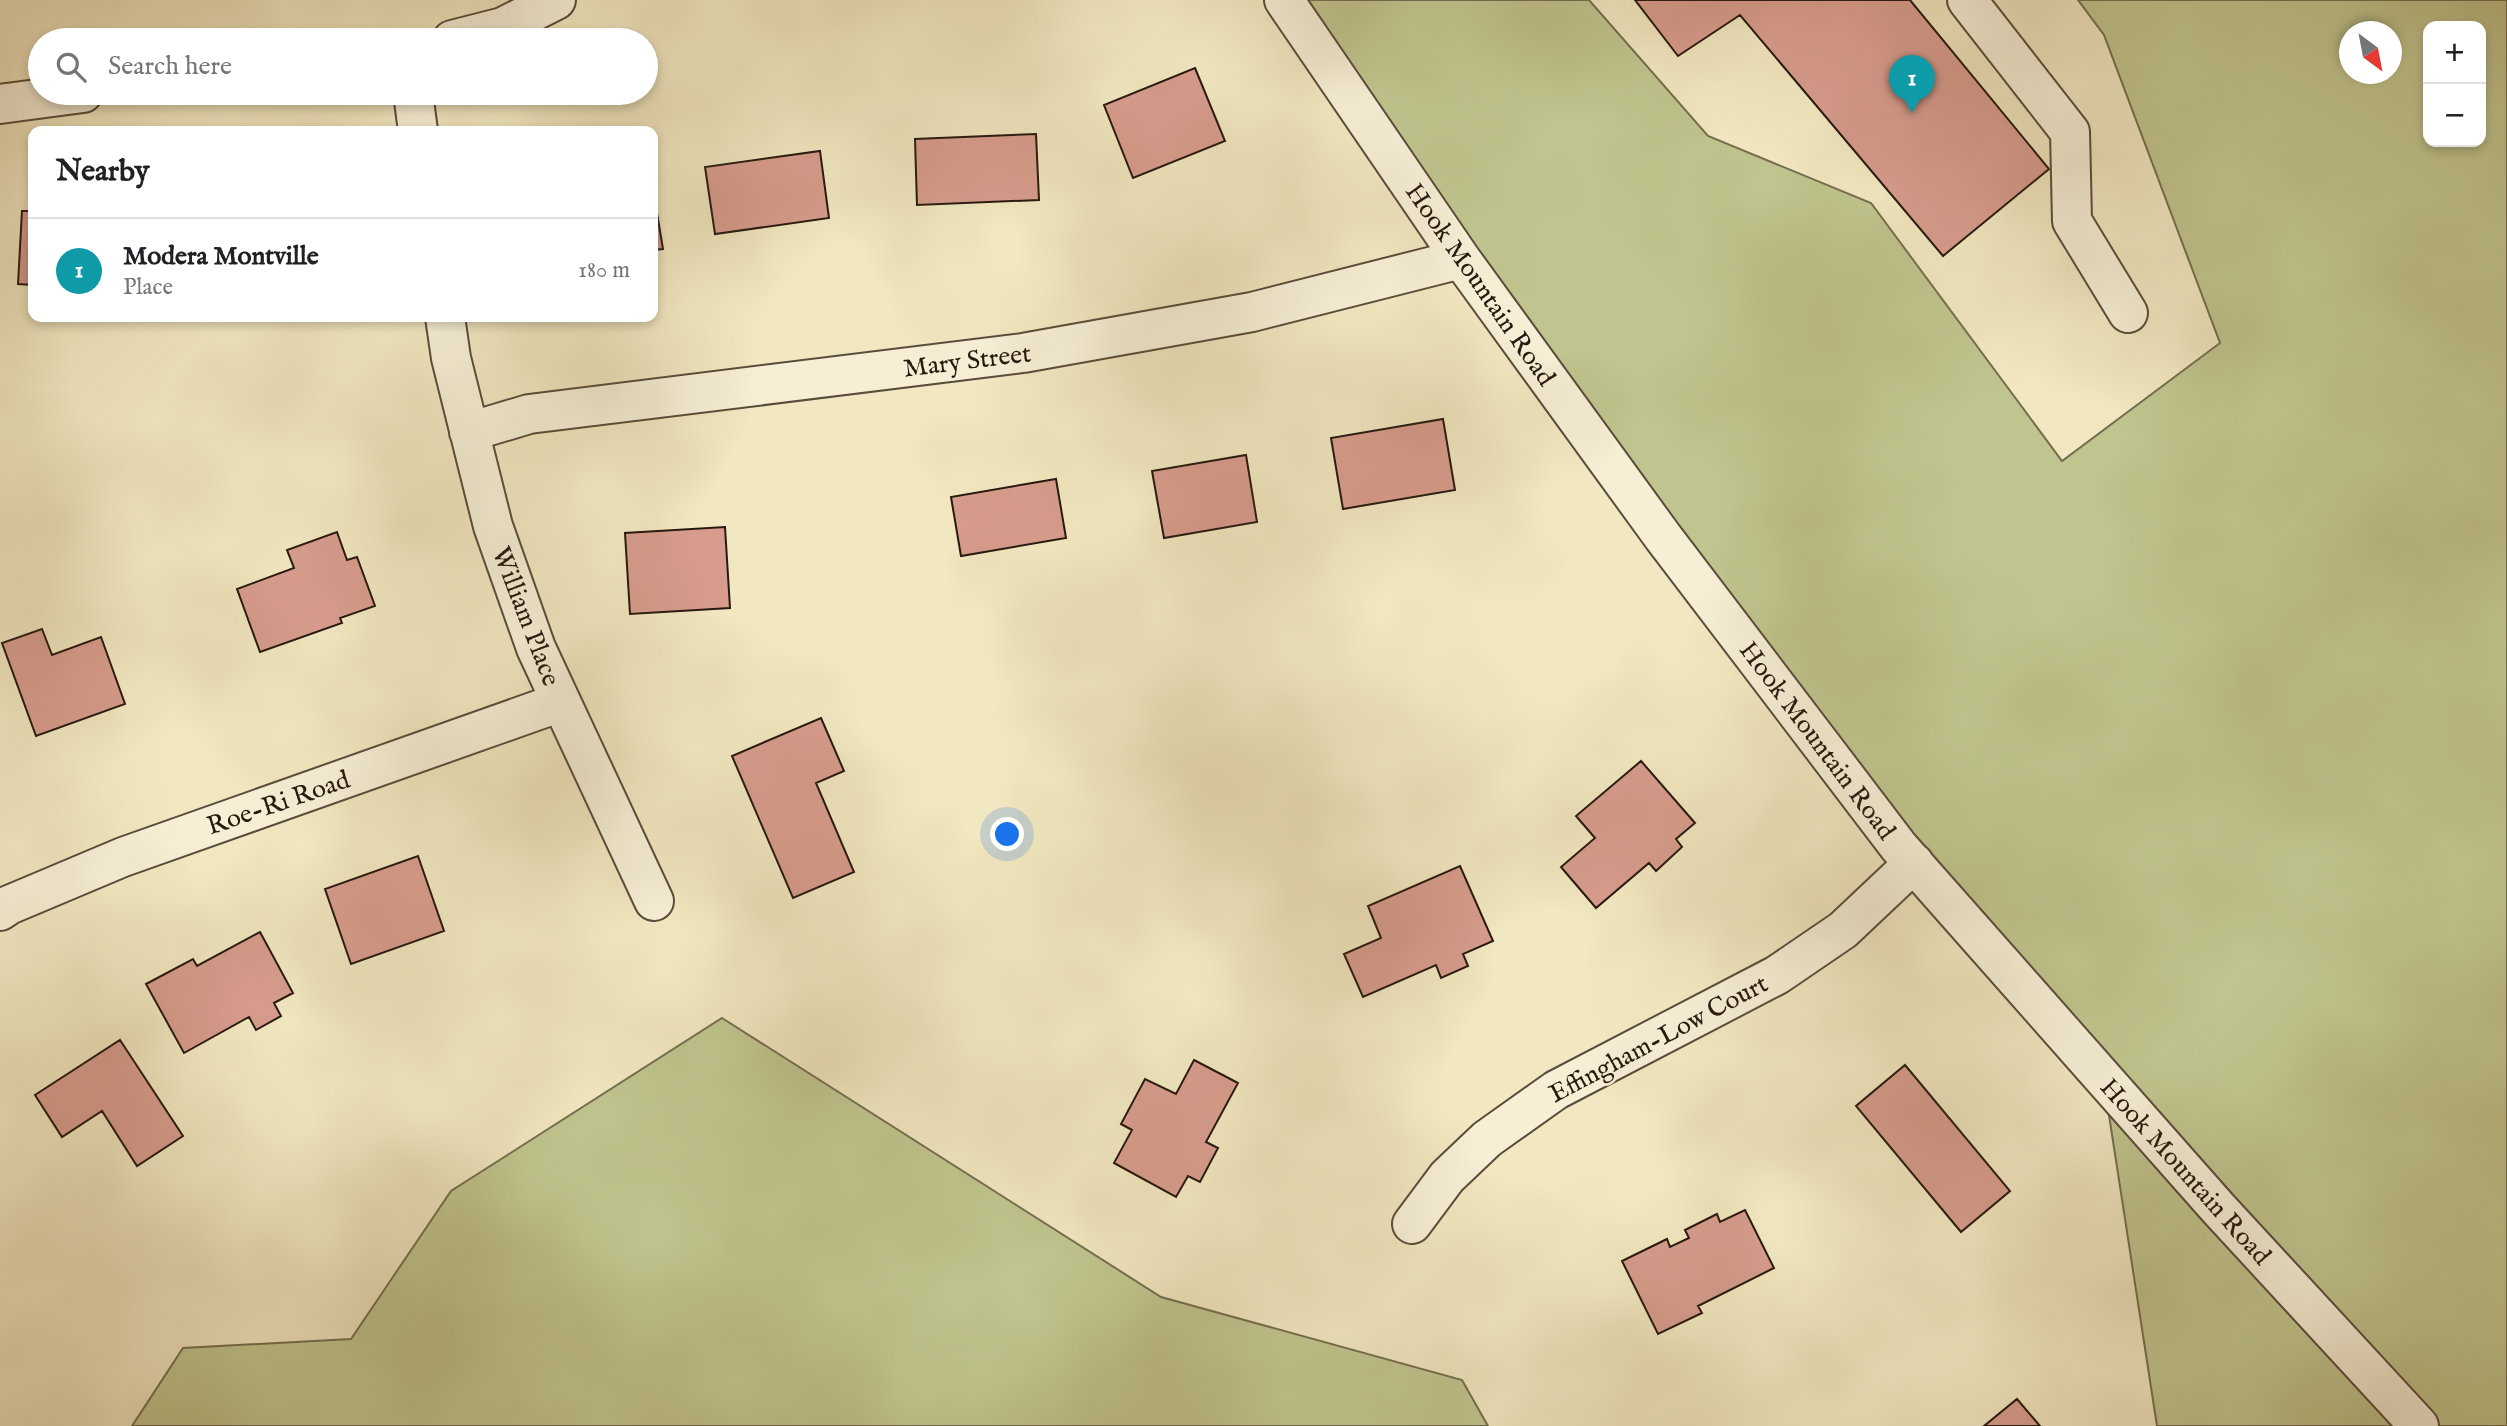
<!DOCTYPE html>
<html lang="en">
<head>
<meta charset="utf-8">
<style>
  :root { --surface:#fff; --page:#f6f6f6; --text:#202124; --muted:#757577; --line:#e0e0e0; --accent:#8f2418 }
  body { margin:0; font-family:"IM FELL English",serif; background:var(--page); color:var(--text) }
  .controls { position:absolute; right:21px; top:21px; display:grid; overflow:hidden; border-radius:14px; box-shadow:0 4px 10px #0003 }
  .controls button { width:63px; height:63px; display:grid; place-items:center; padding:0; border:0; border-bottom:2px solid var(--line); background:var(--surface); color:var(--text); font:35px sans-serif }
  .compass { position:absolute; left:2339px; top:21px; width:63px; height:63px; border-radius:50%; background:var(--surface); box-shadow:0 4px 10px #0003; rotate:148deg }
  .you { position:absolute; left:1008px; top:835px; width:24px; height:24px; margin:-18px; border:5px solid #fff; border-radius:50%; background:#1a73e8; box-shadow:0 0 0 10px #1a73e833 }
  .badge { display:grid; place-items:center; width:46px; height:46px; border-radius:50%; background:var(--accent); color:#fff; font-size:23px; font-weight:700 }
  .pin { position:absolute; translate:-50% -58px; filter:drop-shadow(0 2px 4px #0008) }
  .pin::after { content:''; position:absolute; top:37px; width:24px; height:21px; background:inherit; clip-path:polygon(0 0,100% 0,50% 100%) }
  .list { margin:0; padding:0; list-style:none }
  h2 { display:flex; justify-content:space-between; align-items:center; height:91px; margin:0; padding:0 28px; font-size:30px }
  h2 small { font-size:23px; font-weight:400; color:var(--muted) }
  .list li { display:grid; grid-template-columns:46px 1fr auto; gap:21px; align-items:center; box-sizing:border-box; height:105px; padding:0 28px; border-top:2px solid var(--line) }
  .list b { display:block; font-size:26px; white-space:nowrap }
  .list p { margin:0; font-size:23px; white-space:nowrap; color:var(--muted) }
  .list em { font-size:23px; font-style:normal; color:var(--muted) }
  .icon { flex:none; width:38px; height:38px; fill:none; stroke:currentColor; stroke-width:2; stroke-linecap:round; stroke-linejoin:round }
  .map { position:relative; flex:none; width:2507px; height:1426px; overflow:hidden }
  .search { position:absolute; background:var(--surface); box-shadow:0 4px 10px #0003; left:28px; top:28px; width:630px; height:77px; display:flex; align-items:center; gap:18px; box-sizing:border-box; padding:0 24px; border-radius:38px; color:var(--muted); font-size:26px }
  .panel { position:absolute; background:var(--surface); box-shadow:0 4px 10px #0003; left:28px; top:126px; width:630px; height:196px; border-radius:14px }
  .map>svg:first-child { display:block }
  .green { fill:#c0c48e; stroke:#746e4e; stroke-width:2; fill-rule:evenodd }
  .building { fill:#d79c8d; stroke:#27190f; stroke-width:2 }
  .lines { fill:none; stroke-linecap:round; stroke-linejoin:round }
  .minor-casing { stroke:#5a4c3b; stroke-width:42 }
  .minor { stroke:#f6efd6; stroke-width:38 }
  .labels { text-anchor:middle; stroke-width:5; stroke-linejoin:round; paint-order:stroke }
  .street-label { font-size:26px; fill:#27190f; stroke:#f6efd6 }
</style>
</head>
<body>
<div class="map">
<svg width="2507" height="1426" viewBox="0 0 2507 1426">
  <rect width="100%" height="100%" fill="#f1e7c0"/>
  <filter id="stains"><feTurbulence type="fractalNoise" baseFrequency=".00286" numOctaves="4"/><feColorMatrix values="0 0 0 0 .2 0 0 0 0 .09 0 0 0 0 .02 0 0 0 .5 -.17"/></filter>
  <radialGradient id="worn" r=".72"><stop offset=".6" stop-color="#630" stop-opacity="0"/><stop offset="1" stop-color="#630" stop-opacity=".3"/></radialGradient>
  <!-- green -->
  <path class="green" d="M 1280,0 L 1589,0 L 1708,136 L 1871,203 L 2062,461 L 2220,343 L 2104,35 L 2078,0 L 2507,0 L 2507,1426 L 2157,1426 L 2100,1057 L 1671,559 ZM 2428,26 L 2481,26 L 2481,142 L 2428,142 ZM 2350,32 L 2392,32 L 2392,74 L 2350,74 Z
    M 722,1018 L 1161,1297 L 1462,1380 L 1488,1426 L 132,1426 L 183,1348 L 351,1339 L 451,1191 Z"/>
  <!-- building -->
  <path class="building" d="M 1635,0 L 1910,0 L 2049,169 L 1943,256 L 1740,15 L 1678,56 Z
    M 1195,68 L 1225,141 L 1133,178 L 1104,105 Z
    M 1036,134 L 1039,200 L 917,205 L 915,139 Z
    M 820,151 L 829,218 L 715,234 L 705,167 Z
    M 653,189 L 663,249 L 653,250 Z
    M 22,211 L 33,211 L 33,285 L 18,284 Z
    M 1443,419 L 1455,490 L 1343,509 L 1331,438 Z
    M 1246,455 L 1257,522 L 1164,538 L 1152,471 Z
    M 1056,479 L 1066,538 L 961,556 L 951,497 Z
    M 725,527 L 730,608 L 630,614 L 625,533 Z
    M 337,532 L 347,560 L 357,557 L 375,606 L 340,618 L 342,623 L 260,652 L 237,589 L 294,568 L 287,550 Z
    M 42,629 L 52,655 L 101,637 L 125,704 L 36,736 L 2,643 Z
    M 821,718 L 844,771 L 816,783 L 854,872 L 793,898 L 732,756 Z
    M 1641,761 L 1695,823 L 1676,839 L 1682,847 L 1656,871 L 1649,863 L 1596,908 L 1561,867 L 1595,838 L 1576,816 Z
    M 418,856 L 444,931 L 351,964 L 325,889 Z
    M 1460,866 L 1493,941 L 1463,954 L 1468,966 L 1441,978 L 1436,965 L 1363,997 L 1344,954 L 1381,938 L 1368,906 Z
    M 260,932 L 293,993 L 274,1003 L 281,1016 L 256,1030 L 249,1017 L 184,1053 L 146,984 L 193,959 L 197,966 Z
    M 120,1040 L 183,1136 L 137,1166 L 102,1111 L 62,1137 L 35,1095 Z
    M 1194,1060 L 1238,1083 L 1206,1142 L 1218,1148 L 1200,1182 L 1188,1176 L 1176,1197 L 1114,1163 L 1132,1130 L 1121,1124 L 1145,1079 L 1176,1094 Z
    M 1905,1065 L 2010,1191 L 1961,1232 L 1856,1106 Z
    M 1745,1210 L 1774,1268 L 1698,1306 L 1702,1313 L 1658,1334 L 1622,1261 L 1667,1239 L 1670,1247 L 1689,1238 L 1685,1230 L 1717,1214 L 1720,1222 Z
    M 2017,1399 L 2040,1426 L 1984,1426 Z"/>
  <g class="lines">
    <!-- minor casing -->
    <g class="minor-casing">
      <path id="minor" d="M 1284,0 L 1461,259 L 1663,537 L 1899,847 L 2218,1208 L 2419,1426
        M 1967,0 L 2070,132 L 2072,221 L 2128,313
        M 452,40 L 503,27 L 556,0
        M 413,93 L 418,131
        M 0,104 L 83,93
        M 445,317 L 451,358 L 493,526 L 536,648 L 654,901
        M 469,432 L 529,414 L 1023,353 L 1252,312 L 1461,259
        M 0,911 L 9,905 L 123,857 L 561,702
        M 1412,1224 L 1447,1177 L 1487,1139 L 1556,1090 L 1777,975 L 1843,930 L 1914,863"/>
    </g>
    <!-- minor -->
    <use href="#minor" class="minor"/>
  </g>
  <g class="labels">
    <!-- street labels -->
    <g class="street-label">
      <text transform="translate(1481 284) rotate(55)" y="9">Hook Mountain Road</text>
      <text transform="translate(967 360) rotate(-7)" y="9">Mary Street</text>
      <text transform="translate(527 616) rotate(69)" y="9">William Place</text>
      <text transform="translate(1818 740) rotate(53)" y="9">Hook Mountain Road</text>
      <text transform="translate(278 802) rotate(-19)" y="9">Roe-Ri Road</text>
      <text transform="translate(1658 1038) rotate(-28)" y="9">Effingham-Low Court</text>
      <text transform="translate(2186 1171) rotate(48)" y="9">Hook Mountain Road</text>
    </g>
  </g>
  <rect width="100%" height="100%" filter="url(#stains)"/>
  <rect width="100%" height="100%" fill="url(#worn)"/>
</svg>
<div class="controls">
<button>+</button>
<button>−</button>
</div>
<svg class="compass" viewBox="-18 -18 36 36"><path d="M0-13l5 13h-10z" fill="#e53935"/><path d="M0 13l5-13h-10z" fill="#757577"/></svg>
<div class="you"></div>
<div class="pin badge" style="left:1912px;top:113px;background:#0f9aa8">1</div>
<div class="search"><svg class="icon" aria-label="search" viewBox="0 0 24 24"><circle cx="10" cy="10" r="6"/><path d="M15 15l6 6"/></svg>Search here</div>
<section class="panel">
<h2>Nearby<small></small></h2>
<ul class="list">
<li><span class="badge" style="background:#0f9aa8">1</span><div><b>Modera Montville</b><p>Place</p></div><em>180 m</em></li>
</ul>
</section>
</div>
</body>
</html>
